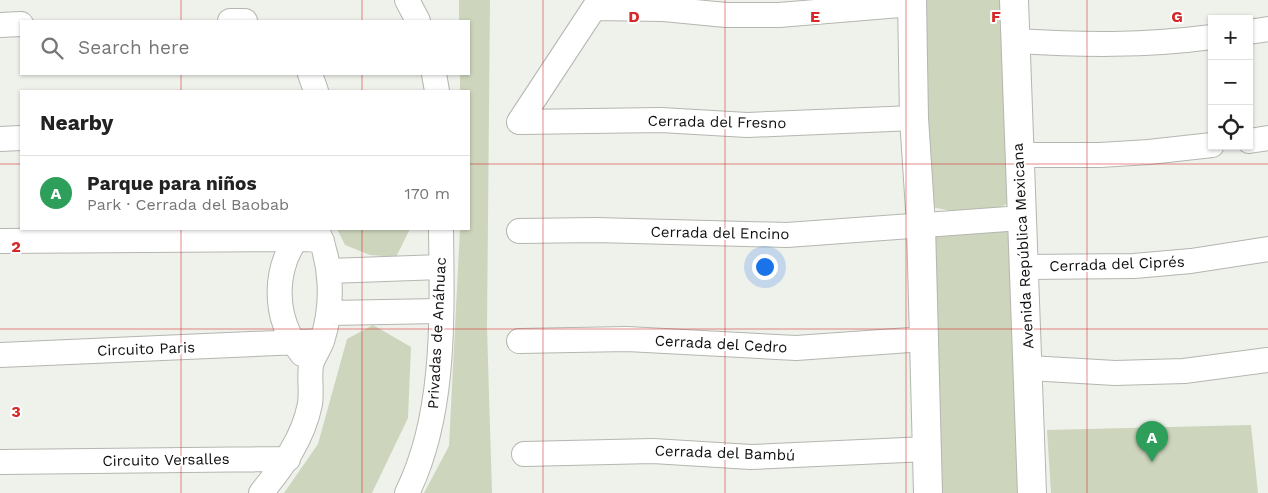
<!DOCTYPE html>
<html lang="en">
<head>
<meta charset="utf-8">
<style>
  :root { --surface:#fff; --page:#f2f2f2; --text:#222; --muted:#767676; --line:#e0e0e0; --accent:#d93025 }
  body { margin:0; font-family:"Work Sans",sans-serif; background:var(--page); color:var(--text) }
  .controls { position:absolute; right:15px; top:15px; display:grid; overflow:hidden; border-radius:0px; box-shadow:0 1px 4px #0004 }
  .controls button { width:45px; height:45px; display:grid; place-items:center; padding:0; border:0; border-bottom:1px solid var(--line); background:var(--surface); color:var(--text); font:25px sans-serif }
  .you { position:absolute; left:764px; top:266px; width:18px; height:18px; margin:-12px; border:4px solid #fff; border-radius:50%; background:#1a73e8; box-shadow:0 0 0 8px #1a73e833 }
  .badge { display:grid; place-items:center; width:32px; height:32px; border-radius:50%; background:var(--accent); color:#fff; font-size:16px; font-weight:700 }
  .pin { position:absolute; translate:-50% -41px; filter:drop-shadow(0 1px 2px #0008) }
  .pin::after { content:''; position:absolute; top:26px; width:18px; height:15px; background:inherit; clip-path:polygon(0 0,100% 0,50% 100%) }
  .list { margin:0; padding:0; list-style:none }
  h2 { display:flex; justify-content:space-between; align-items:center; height:65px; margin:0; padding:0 20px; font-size:21px }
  h2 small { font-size:16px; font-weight:400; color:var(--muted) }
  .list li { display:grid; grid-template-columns:32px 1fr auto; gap:15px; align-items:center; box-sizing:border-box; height:75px; padding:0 20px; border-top:1px solid var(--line) }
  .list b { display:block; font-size:19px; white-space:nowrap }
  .list p { margin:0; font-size:16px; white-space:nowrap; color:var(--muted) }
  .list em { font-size:16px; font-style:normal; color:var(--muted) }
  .icon { flex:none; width:28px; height:28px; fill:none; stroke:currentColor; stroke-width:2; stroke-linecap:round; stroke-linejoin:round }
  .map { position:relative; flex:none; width:1268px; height:493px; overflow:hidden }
  .search { position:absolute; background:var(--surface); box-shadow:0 1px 4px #0004; left:20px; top:20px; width:450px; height:55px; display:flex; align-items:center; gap:12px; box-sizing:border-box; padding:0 18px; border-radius:0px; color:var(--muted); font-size:19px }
  .panel { position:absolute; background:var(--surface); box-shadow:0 1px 4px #0004; left:20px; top:90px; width:450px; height:140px; border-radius:0px }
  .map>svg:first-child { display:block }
  .green { fill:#cdd5bc }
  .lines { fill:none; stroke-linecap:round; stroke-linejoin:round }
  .minor-casing { stroke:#b4b6b0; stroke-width:26 }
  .major-casing { stroke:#b4b6b0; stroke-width:30 }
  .minor { stroke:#fff; stroke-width:24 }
  .major { stroke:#fff; stroke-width:28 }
  .grid { fill:none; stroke:#d62828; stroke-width:1; stroke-opacity:0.55 }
  .labels { text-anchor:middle; stroke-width:4; stroke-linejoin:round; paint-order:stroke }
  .street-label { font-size:15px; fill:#0e0f0d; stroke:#fff }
  .grid-label { font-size:16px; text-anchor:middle; font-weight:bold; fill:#d62828; stroke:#fff; stroke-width:4; stroke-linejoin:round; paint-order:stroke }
</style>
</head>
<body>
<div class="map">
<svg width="1268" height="493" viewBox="0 0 1268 493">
  <rect width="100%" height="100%" fill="#eff1eb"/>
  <!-- green -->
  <path class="green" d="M 459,0 L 490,0 L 487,328 L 492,493 L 424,493 L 449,446 L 460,229 L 469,229 L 469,91 L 460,91 L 460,74 L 469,74 L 469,21 L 459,21 Z
    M 919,0 L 1007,0 L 1010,202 C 994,214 952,213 933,207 Z
    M 1000,227 L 1013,236 L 1025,493 L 937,493 L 931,240 L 943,231 Z
    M 337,229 L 410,229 L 396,257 L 370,255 L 345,245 Z
    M 373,325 L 411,347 L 408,418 L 372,493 L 284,493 L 318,444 L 347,339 Z
    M 1251,425 L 1258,493 L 1051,493 L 1047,430 Z"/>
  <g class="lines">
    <!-- minor casing -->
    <g class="minor-casing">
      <path id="minor" d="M 407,0 L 418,21
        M 230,21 L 245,21
        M 0,25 L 21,24
        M 1249,32 L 1268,29
        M 1015,41 C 1084,45 1143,46 1212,37
        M 310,74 L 316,91
        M 434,74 L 437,91
        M 519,122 L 594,8 L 664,9 L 726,15 L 779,15 L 912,4
        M 519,122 L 661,120 L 747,125 L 914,118
        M 0,139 L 21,138
        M 1249,141 L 1268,138
        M 1019,155 L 1100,155 L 1149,152 L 1212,145
        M 519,231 L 596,230 L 787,235 L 1022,218
        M 0,241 L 308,239 L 322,241
        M 1025,267 L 1134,266 L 1191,261 L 1268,249
        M 329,271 L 441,267
        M 329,313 L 440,311
        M 519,341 L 627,339 L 796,348 L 924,339
        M 302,354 C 272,318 272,266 303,230
        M 0,355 L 322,341
        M 1029,368 L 1115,373 L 1184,371 L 1268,360
        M 524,454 L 653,451 L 751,457 L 927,449
        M 0,462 L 288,459
        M 261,493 C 283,466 303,439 310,404 C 312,391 309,378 311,365 C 313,357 319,349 322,341 C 334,304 332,264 317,229
        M 407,493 C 446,415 442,314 441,229"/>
    </g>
    <!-- major casing -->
    <g class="major-casing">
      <path id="major" d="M 912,0 L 914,118 L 921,225 L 928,493
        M 1014,0 L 1032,493"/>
    </g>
    <!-- minor -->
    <use href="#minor" class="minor"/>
    <!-- major -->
    <use href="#major" class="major"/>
  </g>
  <!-- grid -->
  <path class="grid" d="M 181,0 L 181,21M 362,0 L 362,21M 543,0 L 543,493M 725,0 L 725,493M 906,0 L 906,493M 1087,0 L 1087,493M 181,74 L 181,91M 362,74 L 362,91M 0,164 L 21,164M 469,164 L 1268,164M 181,229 L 181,493M 362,229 L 362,493M 0,329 L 1268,329"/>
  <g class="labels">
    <!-- street labels -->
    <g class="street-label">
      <text transform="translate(717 122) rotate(1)" y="5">Cerrada del Fresno</text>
      <text transform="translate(720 233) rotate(1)" y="5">Cerrada del Encino</text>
      <text transform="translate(1023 246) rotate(-93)" y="5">Avenida República Mexicana</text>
      <text transform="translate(1117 264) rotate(-2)" y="5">Cerrada del Ciprés</text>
      <text transform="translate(437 333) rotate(-87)" y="5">Privadas de Anáhuac</text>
      <text transform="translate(721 344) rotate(3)" y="5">Cerrada del Cedro</text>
      <text transform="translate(146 349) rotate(-2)" y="5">Circuito Paris</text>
      <text transform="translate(725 453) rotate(2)" y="5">Cerrada del Bambú</text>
      <text transform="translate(166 460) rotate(-1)" y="5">Circuito Versalles</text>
    </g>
  </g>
  <g class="grid-label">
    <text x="634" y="22">D</text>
    <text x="815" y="22">E</text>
    <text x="996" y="22">F</text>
    <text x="1177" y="22">G</text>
    <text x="16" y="252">2</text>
    <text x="16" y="417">3</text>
  </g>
</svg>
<div class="controls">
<button>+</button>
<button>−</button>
<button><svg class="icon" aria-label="locate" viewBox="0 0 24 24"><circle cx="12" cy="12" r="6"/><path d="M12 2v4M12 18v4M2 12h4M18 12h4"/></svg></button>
</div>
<div class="you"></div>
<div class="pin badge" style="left:1152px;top:462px;background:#2e9e5b">A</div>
<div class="search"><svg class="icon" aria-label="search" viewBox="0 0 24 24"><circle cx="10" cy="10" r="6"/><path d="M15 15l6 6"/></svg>Search here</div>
<section class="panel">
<h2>Nearby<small></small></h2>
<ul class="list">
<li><span class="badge" style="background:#2e9e5b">A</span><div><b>Parque para niños</b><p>Park · Cerrada del Baobab</p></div><em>170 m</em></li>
</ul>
</section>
</div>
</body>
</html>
